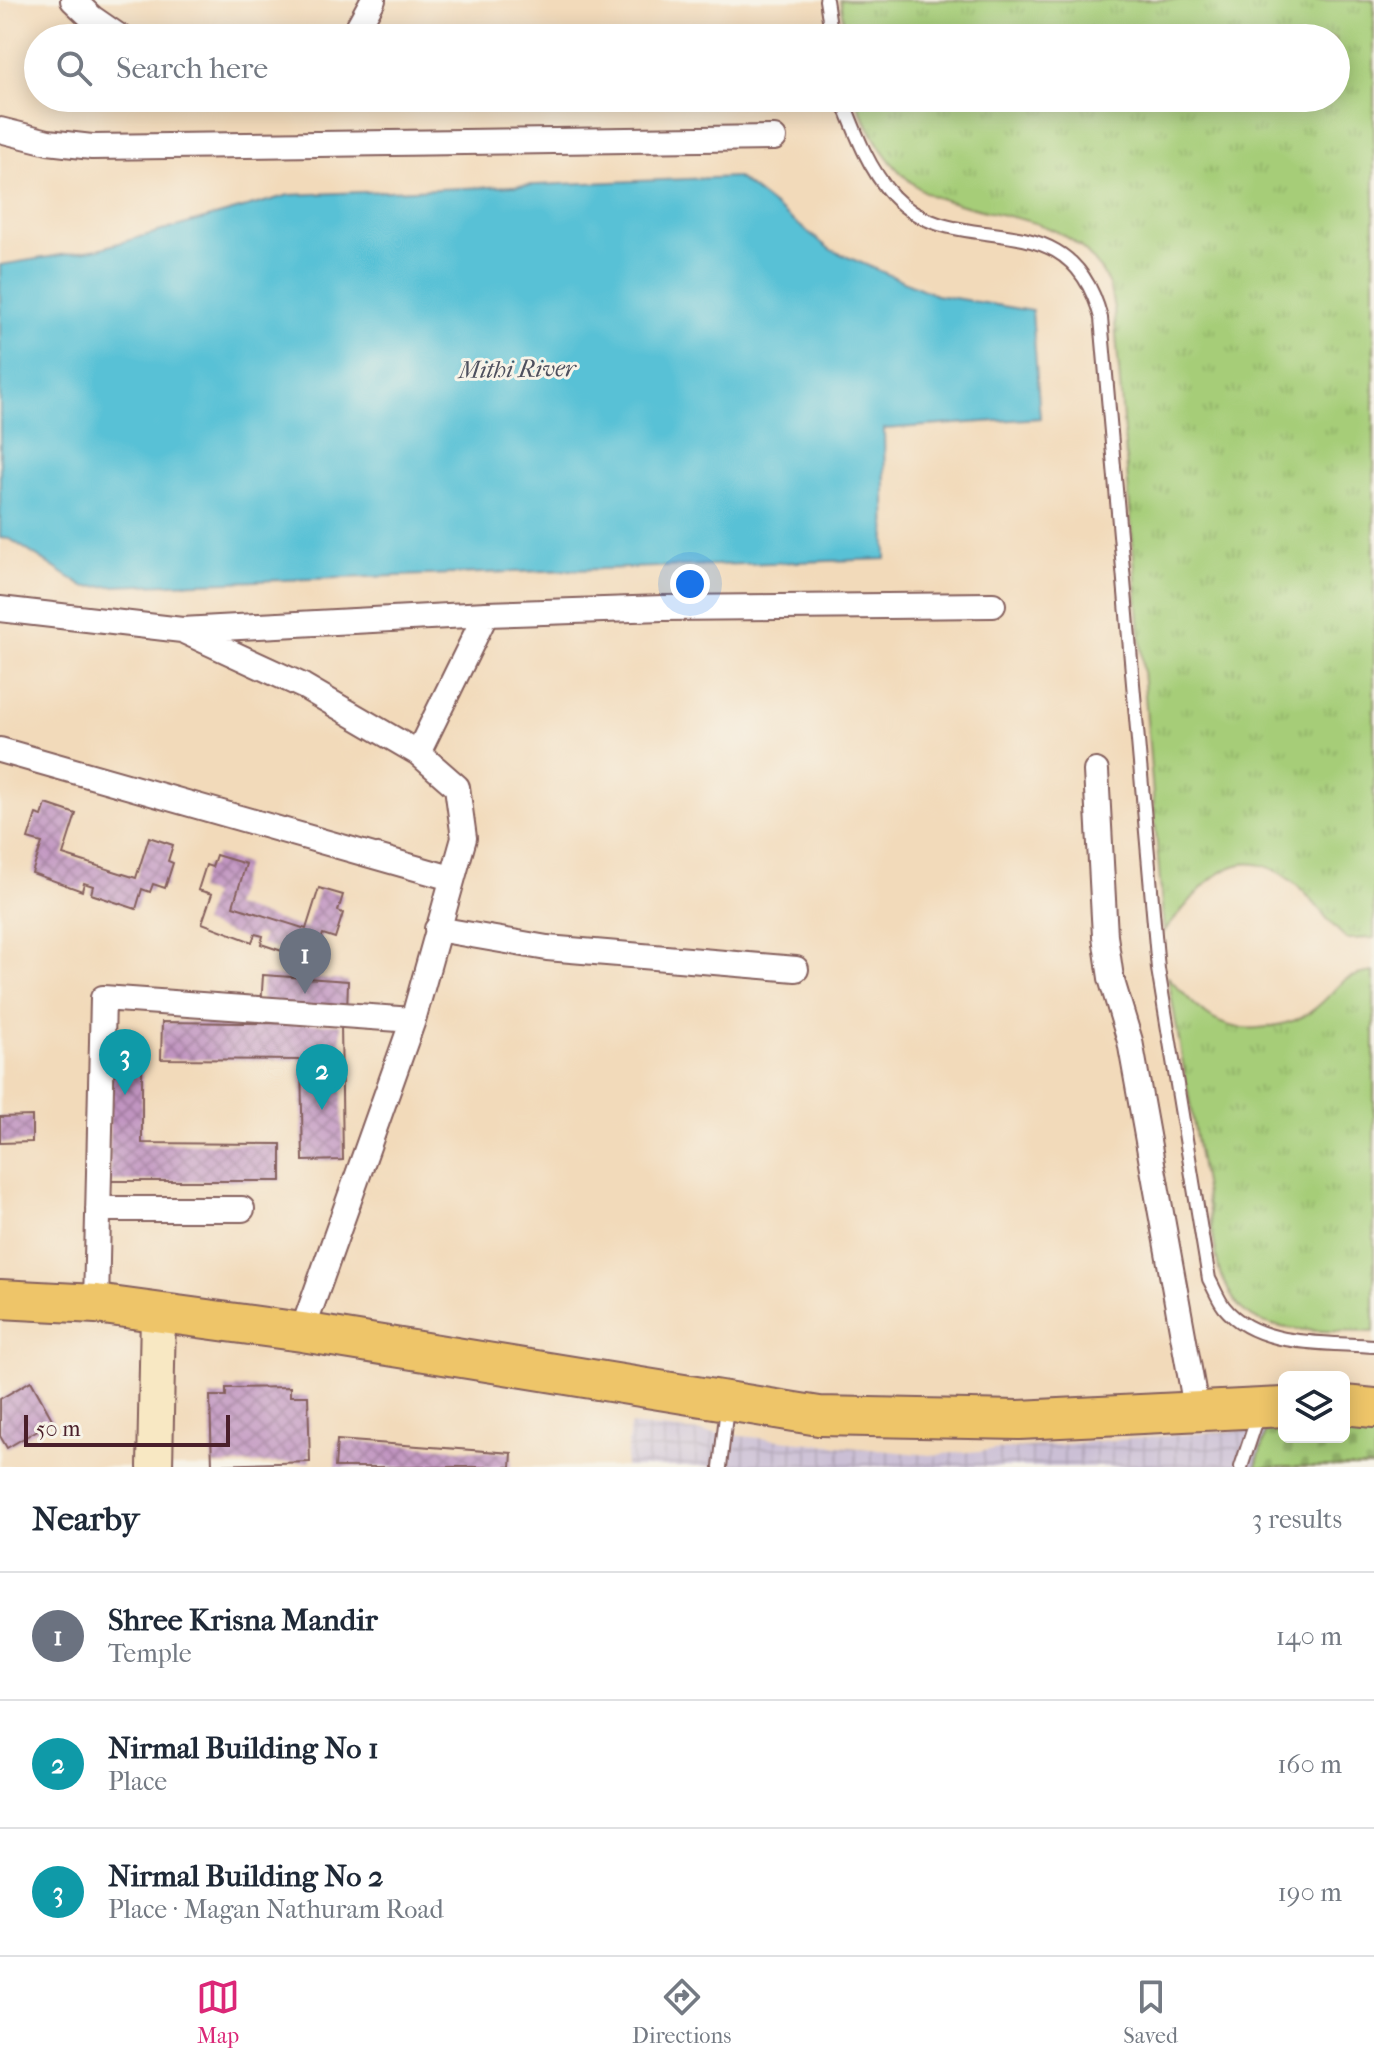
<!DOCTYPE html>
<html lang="en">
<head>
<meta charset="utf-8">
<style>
  :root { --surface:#fff; --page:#f2f2f3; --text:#1f2937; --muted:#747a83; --line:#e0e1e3; --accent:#db2777 }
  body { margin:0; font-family:"IM FELL French Canon",serif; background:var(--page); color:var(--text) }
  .controls { position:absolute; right:24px; bottom:24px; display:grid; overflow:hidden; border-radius:12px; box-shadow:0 4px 20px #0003 }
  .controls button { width:72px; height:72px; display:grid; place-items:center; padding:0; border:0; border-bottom:2px solid var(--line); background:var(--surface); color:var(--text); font:40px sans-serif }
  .scale { position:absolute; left:24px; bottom:20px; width:206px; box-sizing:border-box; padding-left:8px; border:4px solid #4a1f2b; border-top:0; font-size:22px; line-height:28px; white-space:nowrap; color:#4a1f2b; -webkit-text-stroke:6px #f7f3e8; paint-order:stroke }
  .you { position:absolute; left:690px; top:584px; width:28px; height:28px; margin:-20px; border:6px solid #fff; border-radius:50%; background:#1a73e8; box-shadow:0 0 0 12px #1a73e833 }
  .badge { display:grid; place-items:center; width:52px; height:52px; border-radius:50%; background:var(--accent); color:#fff; font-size:26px; font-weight:700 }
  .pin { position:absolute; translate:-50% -66px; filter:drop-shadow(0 2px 4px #0008) }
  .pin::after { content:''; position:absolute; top:42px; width:28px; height:24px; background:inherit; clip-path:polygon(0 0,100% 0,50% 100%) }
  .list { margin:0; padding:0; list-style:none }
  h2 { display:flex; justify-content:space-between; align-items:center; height:104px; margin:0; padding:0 32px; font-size:34px }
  h2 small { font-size:26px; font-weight:400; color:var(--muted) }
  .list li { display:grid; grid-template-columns:52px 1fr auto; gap:24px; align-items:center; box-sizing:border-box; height:128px; padding:0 32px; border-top:2px solid var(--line) }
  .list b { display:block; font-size:30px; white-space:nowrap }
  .list p { margin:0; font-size:26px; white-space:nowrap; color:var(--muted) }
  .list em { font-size:26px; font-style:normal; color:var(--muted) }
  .icon { flex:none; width:44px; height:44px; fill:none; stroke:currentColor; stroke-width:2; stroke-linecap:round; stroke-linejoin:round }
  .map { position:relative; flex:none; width:1374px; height:1467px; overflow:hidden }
  .search { position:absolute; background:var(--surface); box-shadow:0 4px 20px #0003; left:24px; right:24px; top:24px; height:88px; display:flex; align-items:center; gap:20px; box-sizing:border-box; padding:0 28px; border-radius:44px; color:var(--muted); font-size:30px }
  .sheet { height:488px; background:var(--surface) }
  nav { display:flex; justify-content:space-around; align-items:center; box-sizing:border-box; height:112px; border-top:2px solid var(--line); background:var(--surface); font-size:22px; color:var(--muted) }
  nav a { display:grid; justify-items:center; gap:4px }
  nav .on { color:var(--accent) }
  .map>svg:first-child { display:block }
  .industrial { fill:url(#industrial-grid) }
  .grass { fill:url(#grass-tufts); stroke:#787652; stroke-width:2 }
  .cemetery { fill:url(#cemetery-stones); stroke:#787652; stroke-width:2 }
  .water { fill:#59c1d6; stroke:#527080; stroke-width:2 }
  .building { fill:url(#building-cross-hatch) }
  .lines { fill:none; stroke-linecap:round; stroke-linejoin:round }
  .lane-casing { stroke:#85605d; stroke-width:16 }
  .street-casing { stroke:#85605d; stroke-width:28 }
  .secondary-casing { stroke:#85605d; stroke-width:38 }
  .primary-casing { stroke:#85605d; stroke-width:42 }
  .lane { stroke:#fff; stroke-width:12 }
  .street { stroke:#fff; stroke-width:24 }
  .secondary { stroke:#f8e8c3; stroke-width:34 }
  .primary { stroke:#eec569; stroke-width:38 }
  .labels { text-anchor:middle; stroke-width:6; stroke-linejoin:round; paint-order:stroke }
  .water-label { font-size:24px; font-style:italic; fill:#4e505e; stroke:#f7f3e8 }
</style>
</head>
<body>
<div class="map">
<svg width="1374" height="1467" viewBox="0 0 1374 1467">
  <defs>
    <pattern id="industrial-grid" width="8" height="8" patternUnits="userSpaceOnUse" patternTransform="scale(2)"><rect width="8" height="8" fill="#cbbfd5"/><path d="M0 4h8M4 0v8" fill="none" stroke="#b0a4b7"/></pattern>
    <pattern id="grass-tufts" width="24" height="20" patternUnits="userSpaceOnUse" patternTransform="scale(2)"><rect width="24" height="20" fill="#a6cd78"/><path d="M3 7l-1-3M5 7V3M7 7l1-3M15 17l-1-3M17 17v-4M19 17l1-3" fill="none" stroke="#90b068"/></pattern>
    <pattern id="cemetery-stones" width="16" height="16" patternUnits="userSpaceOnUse" patternTransform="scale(2)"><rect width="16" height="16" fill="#a6cd78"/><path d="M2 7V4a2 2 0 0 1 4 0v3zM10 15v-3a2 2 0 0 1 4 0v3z" fill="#90b068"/></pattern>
    <pattern id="building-cross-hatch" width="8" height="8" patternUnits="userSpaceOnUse" patternTransform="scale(2)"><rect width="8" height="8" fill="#c195c1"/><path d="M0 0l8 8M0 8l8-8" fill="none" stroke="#9f799d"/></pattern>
  </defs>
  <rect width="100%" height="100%" fill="#f7f3e8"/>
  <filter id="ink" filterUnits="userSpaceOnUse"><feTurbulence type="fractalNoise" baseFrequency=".0125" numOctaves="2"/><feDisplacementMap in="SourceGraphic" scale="16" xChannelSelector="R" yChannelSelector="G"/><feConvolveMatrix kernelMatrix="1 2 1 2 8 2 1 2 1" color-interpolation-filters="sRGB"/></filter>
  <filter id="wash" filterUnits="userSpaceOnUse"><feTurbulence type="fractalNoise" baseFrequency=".006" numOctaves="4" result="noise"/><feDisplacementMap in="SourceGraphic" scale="32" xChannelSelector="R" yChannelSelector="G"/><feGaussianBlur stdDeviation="1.8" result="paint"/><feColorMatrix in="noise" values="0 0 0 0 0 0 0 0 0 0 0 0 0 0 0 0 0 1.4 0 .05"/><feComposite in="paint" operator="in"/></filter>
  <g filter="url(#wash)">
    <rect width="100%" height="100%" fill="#f2daba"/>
    <!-- industrial -->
    <path class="industrial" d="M 630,1425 L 930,1455 L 1267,1428 L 1256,1467 L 625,1467 Z"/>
    <!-- grass -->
    <path class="grass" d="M 840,0 L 1374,0 L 1374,938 L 1347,939 C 1329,924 1318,905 1301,889 C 1238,831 1205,883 1164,932 L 1114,309 C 1112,300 1111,287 1106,279 C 1073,217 1010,221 952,202 C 942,199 931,197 923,191 C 888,168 871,135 855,98 L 1336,98 L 1336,38 L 846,38 Z
      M 1374,972 L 1374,1332 C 1337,1330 1275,1336 1245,1312 C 1232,1302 1226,1284 1219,1270 L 1168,977 C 1199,1010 1218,1035 1267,1027 C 1284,1024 1299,1021 1313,1010 C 1340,990 1335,976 1374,972 Z"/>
    <!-- cemetery -->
    <path class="cemetery" d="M 1267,1428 L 1284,1429 L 1284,1437 L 1344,1437 L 1344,1430 L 1374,1435 L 1374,1467 L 1256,1467 Z"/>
    <!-- water -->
    <path class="water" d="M 737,177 L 831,250 L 936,295 L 1032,311 L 1040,418 L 884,429 L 886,559 L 84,587 L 10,539 L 0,538 L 0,265 L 98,249 L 289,195 Z"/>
    <g id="blocks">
      <!-- building -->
      <path class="building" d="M 46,804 L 76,814 L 63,855 L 136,878 L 149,837 L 173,845 L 168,861 L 173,863 L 165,888 L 153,884 L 150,892 L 142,889 L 136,909 L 91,894 L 93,886 L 84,883 L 82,891 L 32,873 L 42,843 L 28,839 L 36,814 L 42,816 Z
        M 216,855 L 246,864 L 233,906 L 306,929 L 319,888 L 343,895 L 338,911 L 343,913 L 335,938 L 323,934 L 320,942 L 312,940 L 306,959 L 261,944 L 263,936 L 255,934 L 252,942 L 202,923 L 212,894 L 198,890 L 206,865 L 212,867 Z
        M 263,975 L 348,981 L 347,1012 L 261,1007 Z
        M 162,1022 L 341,1024 L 343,1160 L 303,1161 L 301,1060 L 161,1059 Z
        M 108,1046 L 142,1047 L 142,1143 L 281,1144 L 281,1181 L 110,1181 Z
        M 32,1116 L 32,1142 L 0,1143 L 0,1117 Z
        M 31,1381 L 53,1421 L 7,1448 L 0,1436 L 0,1399 Z
        M 290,1387 L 290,1396 L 308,1396 L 310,1462 L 212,1465 L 210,1396 L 226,1396 L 226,1388 Z
        M 337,1440 L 512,1453 L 511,1467 L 335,1467 Z"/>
    </g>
  </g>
  <g filter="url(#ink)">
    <use href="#blocks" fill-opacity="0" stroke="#85605d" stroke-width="2"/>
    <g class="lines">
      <!-- lane casing -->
      <g class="lane-casing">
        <path id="lane" d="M 826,0 L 832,38
          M 842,98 C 855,132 868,168 893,196 C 958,265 1069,194 1101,318 L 1158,969 L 1209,1279 C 1214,1288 1218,1299 1224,1307 C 1257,1348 1326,1342 1374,1346
          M 720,1467 L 727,1407
          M 1241,1467 L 1259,1413"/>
      </g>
      <!-- street casing -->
      <g class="street-casing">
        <path id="street" d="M 73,0 L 92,18 L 121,38
          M 352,38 L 373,0
          M 0,130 L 48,142 L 92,147 L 774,138
          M 0,609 L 182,630 L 486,614 L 663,608 L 993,605
          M 186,632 L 303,686 L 418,753 L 457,787 L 464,838 L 413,1020 L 302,1332
          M 0,750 L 451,878
          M 418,753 L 486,614
          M 1096,771 L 1105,936 L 1111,978 L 1130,1041 L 1197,1413
          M 437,929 L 547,948 L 796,969
          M 98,1209 L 242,1209
          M 96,1304 L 103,998 L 413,1020"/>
      </g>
      <!-- secondary casing -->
      <g class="secondary-casing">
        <path id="secondary" d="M 155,1467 L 158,1314"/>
      </g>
      <!-- primary casing -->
      <g class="primary-casing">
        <path id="primary" d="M 0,1299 L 96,1304 L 302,1332 L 819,1416 L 1019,1420 L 1284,1407
          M 1344,1405 L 1374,1408"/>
      </g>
      <!-- lane -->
      <use href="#lane" class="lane"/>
      <!-- street -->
      <use href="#street" class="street"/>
      <!-- secondary -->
      <use href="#secondary" class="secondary"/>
      <!-- primary -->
      <use href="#primary" class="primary"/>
    </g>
  </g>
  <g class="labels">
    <!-- water labels -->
    <g class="water-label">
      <text transform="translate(517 369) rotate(-1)" y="8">Mithi River</text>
    </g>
  </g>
</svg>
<div class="controls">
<button><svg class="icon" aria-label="layers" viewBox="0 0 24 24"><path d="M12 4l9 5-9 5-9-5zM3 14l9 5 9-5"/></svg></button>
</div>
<div class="scale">50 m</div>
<div class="you"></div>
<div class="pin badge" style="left:305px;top:994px;background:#6b7280">1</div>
<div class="pin badge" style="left:322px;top:1110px;background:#0f9aa8">2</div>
<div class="pin badge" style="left:125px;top:1095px;background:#0f9aa8">3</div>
<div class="search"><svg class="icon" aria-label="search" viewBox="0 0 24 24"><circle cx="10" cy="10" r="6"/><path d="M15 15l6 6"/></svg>Search here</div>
</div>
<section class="sheet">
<h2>Nearby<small>3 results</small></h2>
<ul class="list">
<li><span class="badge" style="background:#6b7280">1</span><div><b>Shree Krisna Mandir</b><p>Temple</p></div><em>140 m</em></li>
<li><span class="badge" style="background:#0f9aa8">2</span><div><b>Nirmal Building No 1</b><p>Place</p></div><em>160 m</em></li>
<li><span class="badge" style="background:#0f9aa8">3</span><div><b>Nirmal Building No 2</b><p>Place · Magan Nathuram Road</p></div><em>190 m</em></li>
</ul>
</section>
<nav>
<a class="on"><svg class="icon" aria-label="map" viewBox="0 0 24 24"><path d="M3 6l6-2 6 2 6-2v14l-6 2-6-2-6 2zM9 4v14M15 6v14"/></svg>Map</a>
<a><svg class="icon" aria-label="directions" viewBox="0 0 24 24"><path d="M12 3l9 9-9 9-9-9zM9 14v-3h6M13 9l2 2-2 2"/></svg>Directions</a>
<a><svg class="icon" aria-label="saved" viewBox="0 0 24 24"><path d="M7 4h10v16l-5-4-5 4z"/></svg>Saved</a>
</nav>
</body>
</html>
